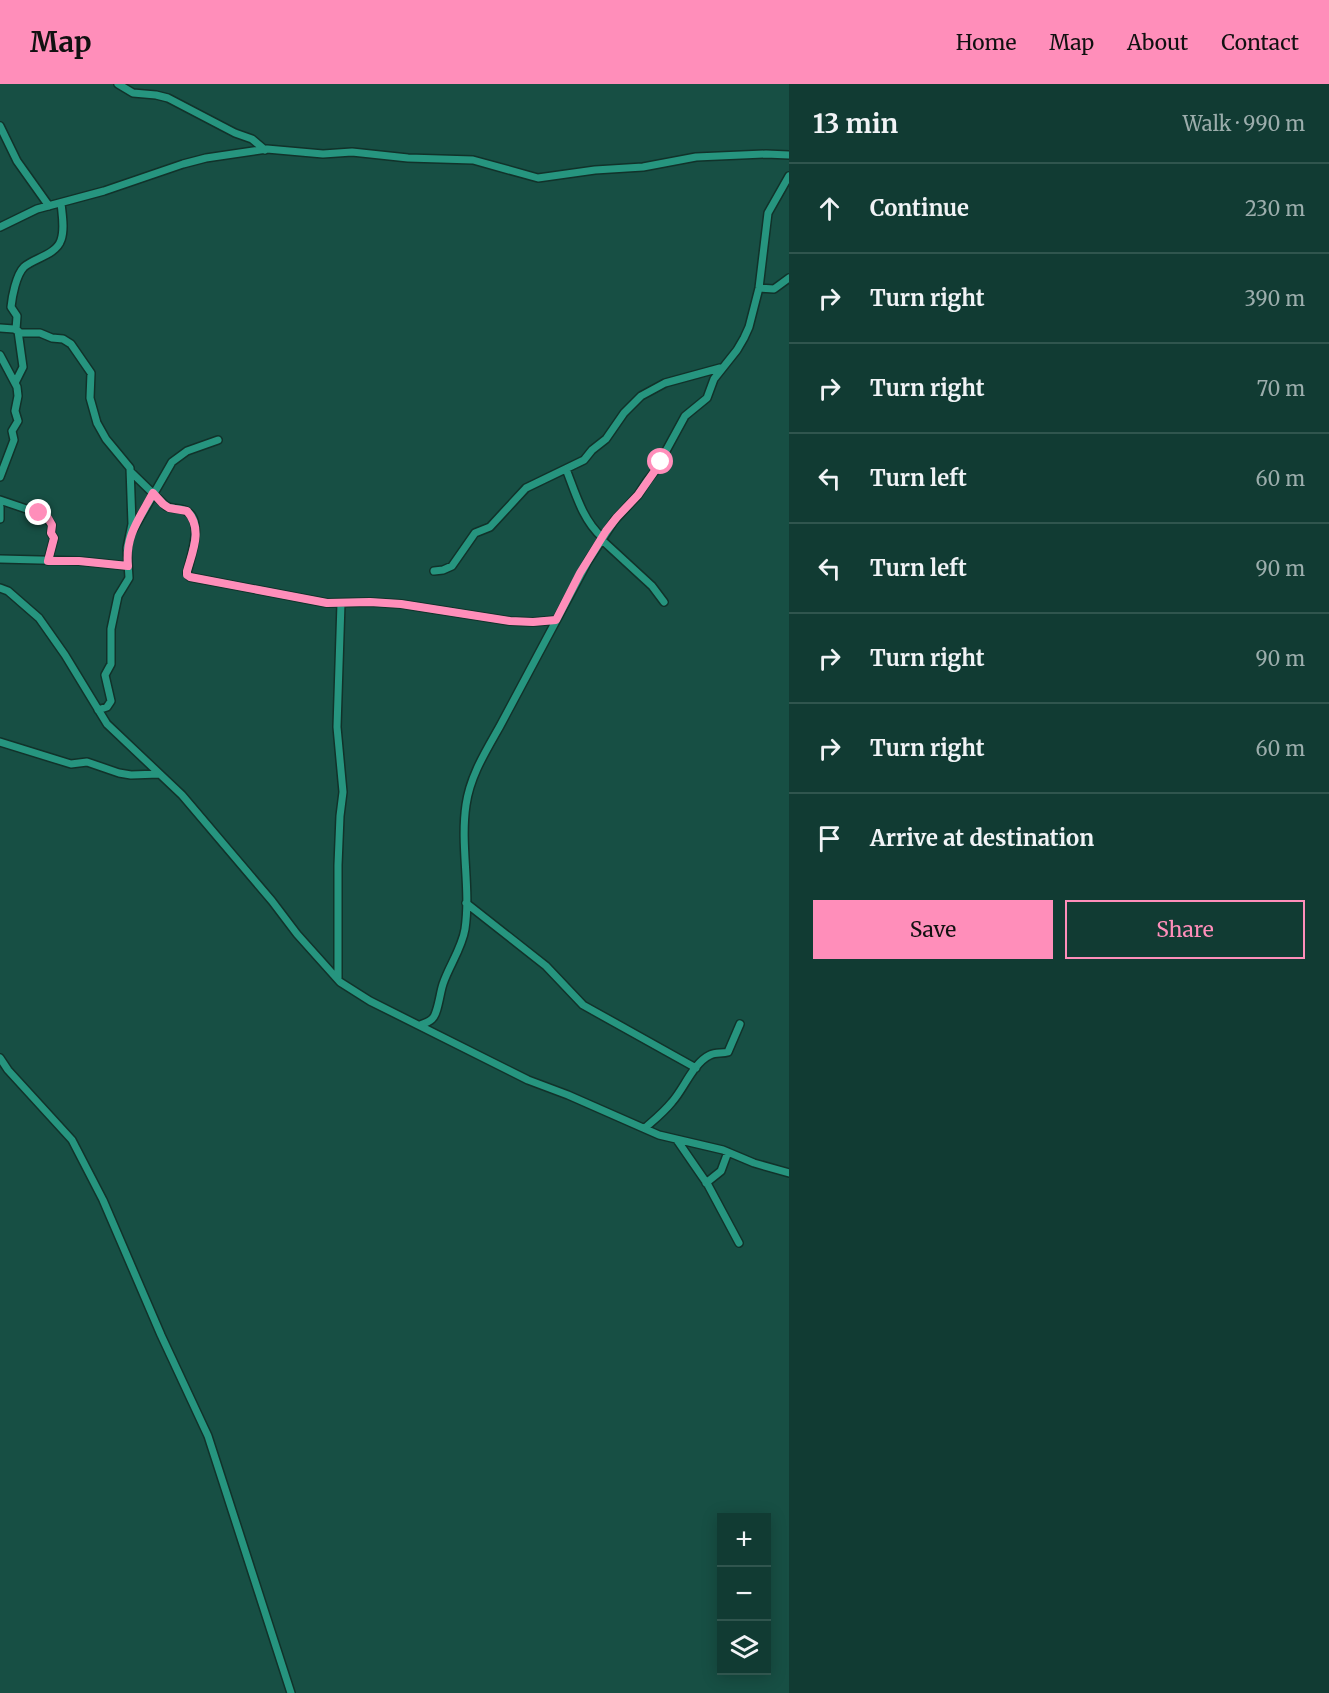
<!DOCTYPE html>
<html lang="en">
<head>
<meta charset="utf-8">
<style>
  :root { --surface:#113b33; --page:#1a423b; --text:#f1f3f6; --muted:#9cadac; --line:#30554e; --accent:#ff8eba }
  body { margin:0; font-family:Merriweather,serif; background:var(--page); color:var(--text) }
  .controls { position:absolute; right:18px; bottom:18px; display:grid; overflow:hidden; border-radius:0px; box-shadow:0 3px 15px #0003 }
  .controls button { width:54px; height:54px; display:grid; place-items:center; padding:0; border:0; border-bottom:2px solid var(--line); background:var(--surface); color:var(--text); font:30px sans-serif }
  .stop { position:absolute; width:18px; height:18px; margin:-14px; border:4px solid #ff8eba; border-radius:50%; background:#fff }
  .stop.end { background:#ff8eba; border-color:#fff; box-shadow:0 2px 6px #0008 }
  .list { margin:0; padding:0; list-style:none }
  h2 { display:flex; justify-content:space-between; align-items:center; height:78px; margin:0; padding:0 24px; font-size:26px }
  h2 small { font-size:20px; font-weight:400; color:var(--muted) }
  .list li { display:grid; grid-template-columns:39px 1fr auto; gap:18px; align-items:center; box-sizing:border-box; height:90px; padding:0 24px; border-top:2px solid var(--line) }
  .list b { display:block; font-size:22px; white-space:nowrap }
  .list em { font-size:20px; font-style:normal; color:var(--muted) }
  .actions { display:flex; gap:12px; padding:18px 24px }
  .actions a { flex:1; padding:14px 0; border:2px solid var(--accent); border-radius:0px; text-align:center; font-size:21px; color:var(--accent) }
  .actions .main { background:var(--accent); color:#111 }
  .icon { flex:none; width:33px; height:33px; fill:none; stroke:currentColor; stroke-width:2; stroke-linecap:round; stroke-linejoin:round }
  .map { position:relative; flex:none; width:789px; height:1609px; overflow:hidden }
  header { display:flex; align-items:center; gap:36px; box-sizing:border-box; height:84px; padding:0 30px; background:var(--accent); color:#111 }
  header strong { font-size:28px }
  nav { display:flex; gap:33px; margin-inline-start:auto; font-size:21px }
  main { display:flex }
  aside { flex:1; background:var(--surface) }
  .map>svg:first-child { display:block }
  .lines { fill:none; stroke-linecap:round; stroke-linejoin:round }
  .minor-casing { stroke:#11322a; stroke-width:10 }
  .minor { stroke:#26957f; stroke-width:7 }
  .route { stroke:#ff8eba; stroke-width:8 }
</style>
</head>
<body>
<header>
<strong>Map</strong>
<nav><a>Home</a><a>Map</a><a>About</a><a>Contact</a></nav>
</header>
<main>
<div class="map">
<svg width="789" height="1609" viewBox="0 0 789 1609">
  <rect width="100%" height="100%" fill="#174f44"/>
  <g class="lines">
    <!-- minor casing -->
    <g class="minor-casing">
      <path id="minor" d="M 118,0 L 133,9 L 156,11 L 168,14 L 235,49 L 252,55 L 265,66
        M 0,42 L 17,77 L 49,122
        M 0,143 L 37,125 L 104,107 L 183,80 L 206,74 L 267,65 L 323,70 L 352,68 L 408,74 L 473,76 L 538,94 L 595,86 L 643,83 L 696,73 L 766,70 L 789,71
        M 759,204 L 774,205 L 789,194
        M 0,244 L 14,245 L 21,249 L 40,249 L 52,254 L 63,255 L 71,260 L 91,289 L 90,314 L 97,339 L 106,355 L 130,384 L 132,440 L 127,464 L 129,494 L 118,512 L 111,545 L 111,580 L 105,591 L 111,617 L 107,623 L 98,626
        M 16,246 L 17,232 L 11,223 C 12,213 16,191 24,183 C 34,174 56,171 61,156 C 65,145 62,130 61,119
        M 0,271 L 17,303 L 18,312 L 15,327 L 18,337 L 12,347 L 14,356 L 0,393
        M 15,299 L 23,283 L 18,247
        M 566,385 C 575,408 583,437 602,453
        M 131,388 L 166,422 C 172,426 178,423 184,426 C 206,434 190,474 187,489 L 190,493 L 327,519 L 370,518 L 401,520 L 510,537 L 533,538 L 556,536
        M 0,416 L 44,431 L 52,441 L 51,449 L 54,454 L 48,477
        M 0,423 L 0,435
        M 133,446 L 172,378 L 187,367 L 218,356
        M 602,456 L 652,502 L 664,518
        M 0,475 L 79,477 L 128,482
        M 434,487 L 443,486 L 452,482 L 475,449 L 490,443 L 526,404 L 584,376 L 592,366 L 606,355 L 624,329 L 641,312 L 665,299 L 720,284
        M 0,504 L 8,507 L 39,534 L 65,571 L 107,640 L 182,711 L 272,817 L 297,850 L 340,898 L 370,917 L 528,996 L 568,1011 L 659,1051 L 723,1066 L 754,1079 L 789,1089
        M 0,658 L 71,680 L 87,678 L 119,689 L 131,691 L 159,690
        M 466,819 L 546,882 L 583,921 L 696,984
        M 338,895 L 338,781 L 340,732 L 343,708 L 337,643 L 341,519
        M 420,941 C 423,940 429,938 432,935 C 438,930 440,908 443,900 C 449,882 462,864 465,845 C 471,804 460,762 466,721 C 470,692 486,667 500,642 L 588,477 L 614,437 L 638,411 L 647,397 L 655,387 L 685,332 L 707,314 L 714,295 L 737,266 L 744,254 L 749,243 L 759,204 L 768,129 L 789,92
        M 0,974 L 8,986 L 72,1056 L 103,1116 L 161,1251 L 208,1352 L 291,1609
        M 645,1044 C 654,1036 664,1028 672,1018 C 684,1005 693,979 710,971 C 716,968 722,970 728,968 L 740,940
        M 677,1056 L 708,1101 L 739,1159
        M 706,1099 L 721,1087 L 728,1068"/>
    </g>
    <!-- minor -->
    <use href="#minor" class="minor"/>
  </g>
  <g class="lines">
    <!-- route -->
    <path class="route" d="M 39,429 L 48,434 L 52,441 L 51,449 L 54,454 L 48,477 L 79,477 L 128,482 C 125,452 139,435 153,409 L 163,420 L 169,424 L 187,427 C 203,445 193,466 187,487 L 187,491 L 190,493 L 327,519 L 370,518 L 401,520 L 510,537 L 533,538 L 556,536 L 580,489 L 606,447 L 617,433 L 638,411 L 661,378"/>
  </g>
</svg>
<div class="controls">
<button>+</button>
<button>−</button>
<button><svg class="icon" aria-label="layers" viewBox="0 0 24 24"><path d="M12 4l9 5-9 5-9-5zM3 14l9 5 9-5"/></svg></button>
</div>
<div class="stop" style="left:661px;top:378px"></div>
<div class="stop end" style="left:39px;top:429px"></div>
</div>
<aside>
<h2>13 min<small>Walk · 990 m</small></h2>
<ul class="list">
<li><svg class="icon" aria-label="ahead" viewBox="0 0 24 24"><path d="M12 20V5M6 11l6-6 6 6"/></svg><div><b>Continue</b></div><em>230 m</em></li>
<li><svg class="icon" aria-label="right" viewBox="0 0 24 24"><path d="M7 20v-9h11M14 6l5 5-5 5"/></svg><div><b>Turn right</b></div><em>390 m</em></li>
<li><svg class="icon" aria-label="right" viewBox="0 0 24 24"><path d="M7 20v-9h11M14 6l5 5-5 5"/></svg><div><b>Turn right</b></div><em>70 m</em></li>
<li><svg class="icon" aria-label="left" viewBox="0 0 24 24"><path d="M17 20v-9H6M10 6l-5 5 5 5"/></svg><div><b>Turn left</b></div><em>60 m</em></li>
<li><svg class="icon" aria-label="left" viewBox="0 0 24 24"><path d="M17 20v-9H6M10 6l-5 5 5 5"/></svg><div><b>Turn left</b></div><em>90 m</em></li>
<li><svg class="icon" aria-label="right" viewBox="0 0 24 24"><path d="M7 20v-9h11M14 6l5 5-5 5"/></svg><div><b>Turn right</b></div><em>90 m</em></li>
<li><svg class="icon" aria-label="right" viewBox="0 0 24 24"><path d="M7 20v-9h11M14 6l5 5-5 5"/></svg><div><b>Turn right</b></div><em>60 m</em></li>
<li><svg class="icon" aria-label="arrive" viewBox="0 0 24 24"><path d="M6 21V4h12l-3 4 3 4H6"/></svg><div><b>Arrive at destination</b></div></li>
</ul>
<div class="actions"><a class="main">Save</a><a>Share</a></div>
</aside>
</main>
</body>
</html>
